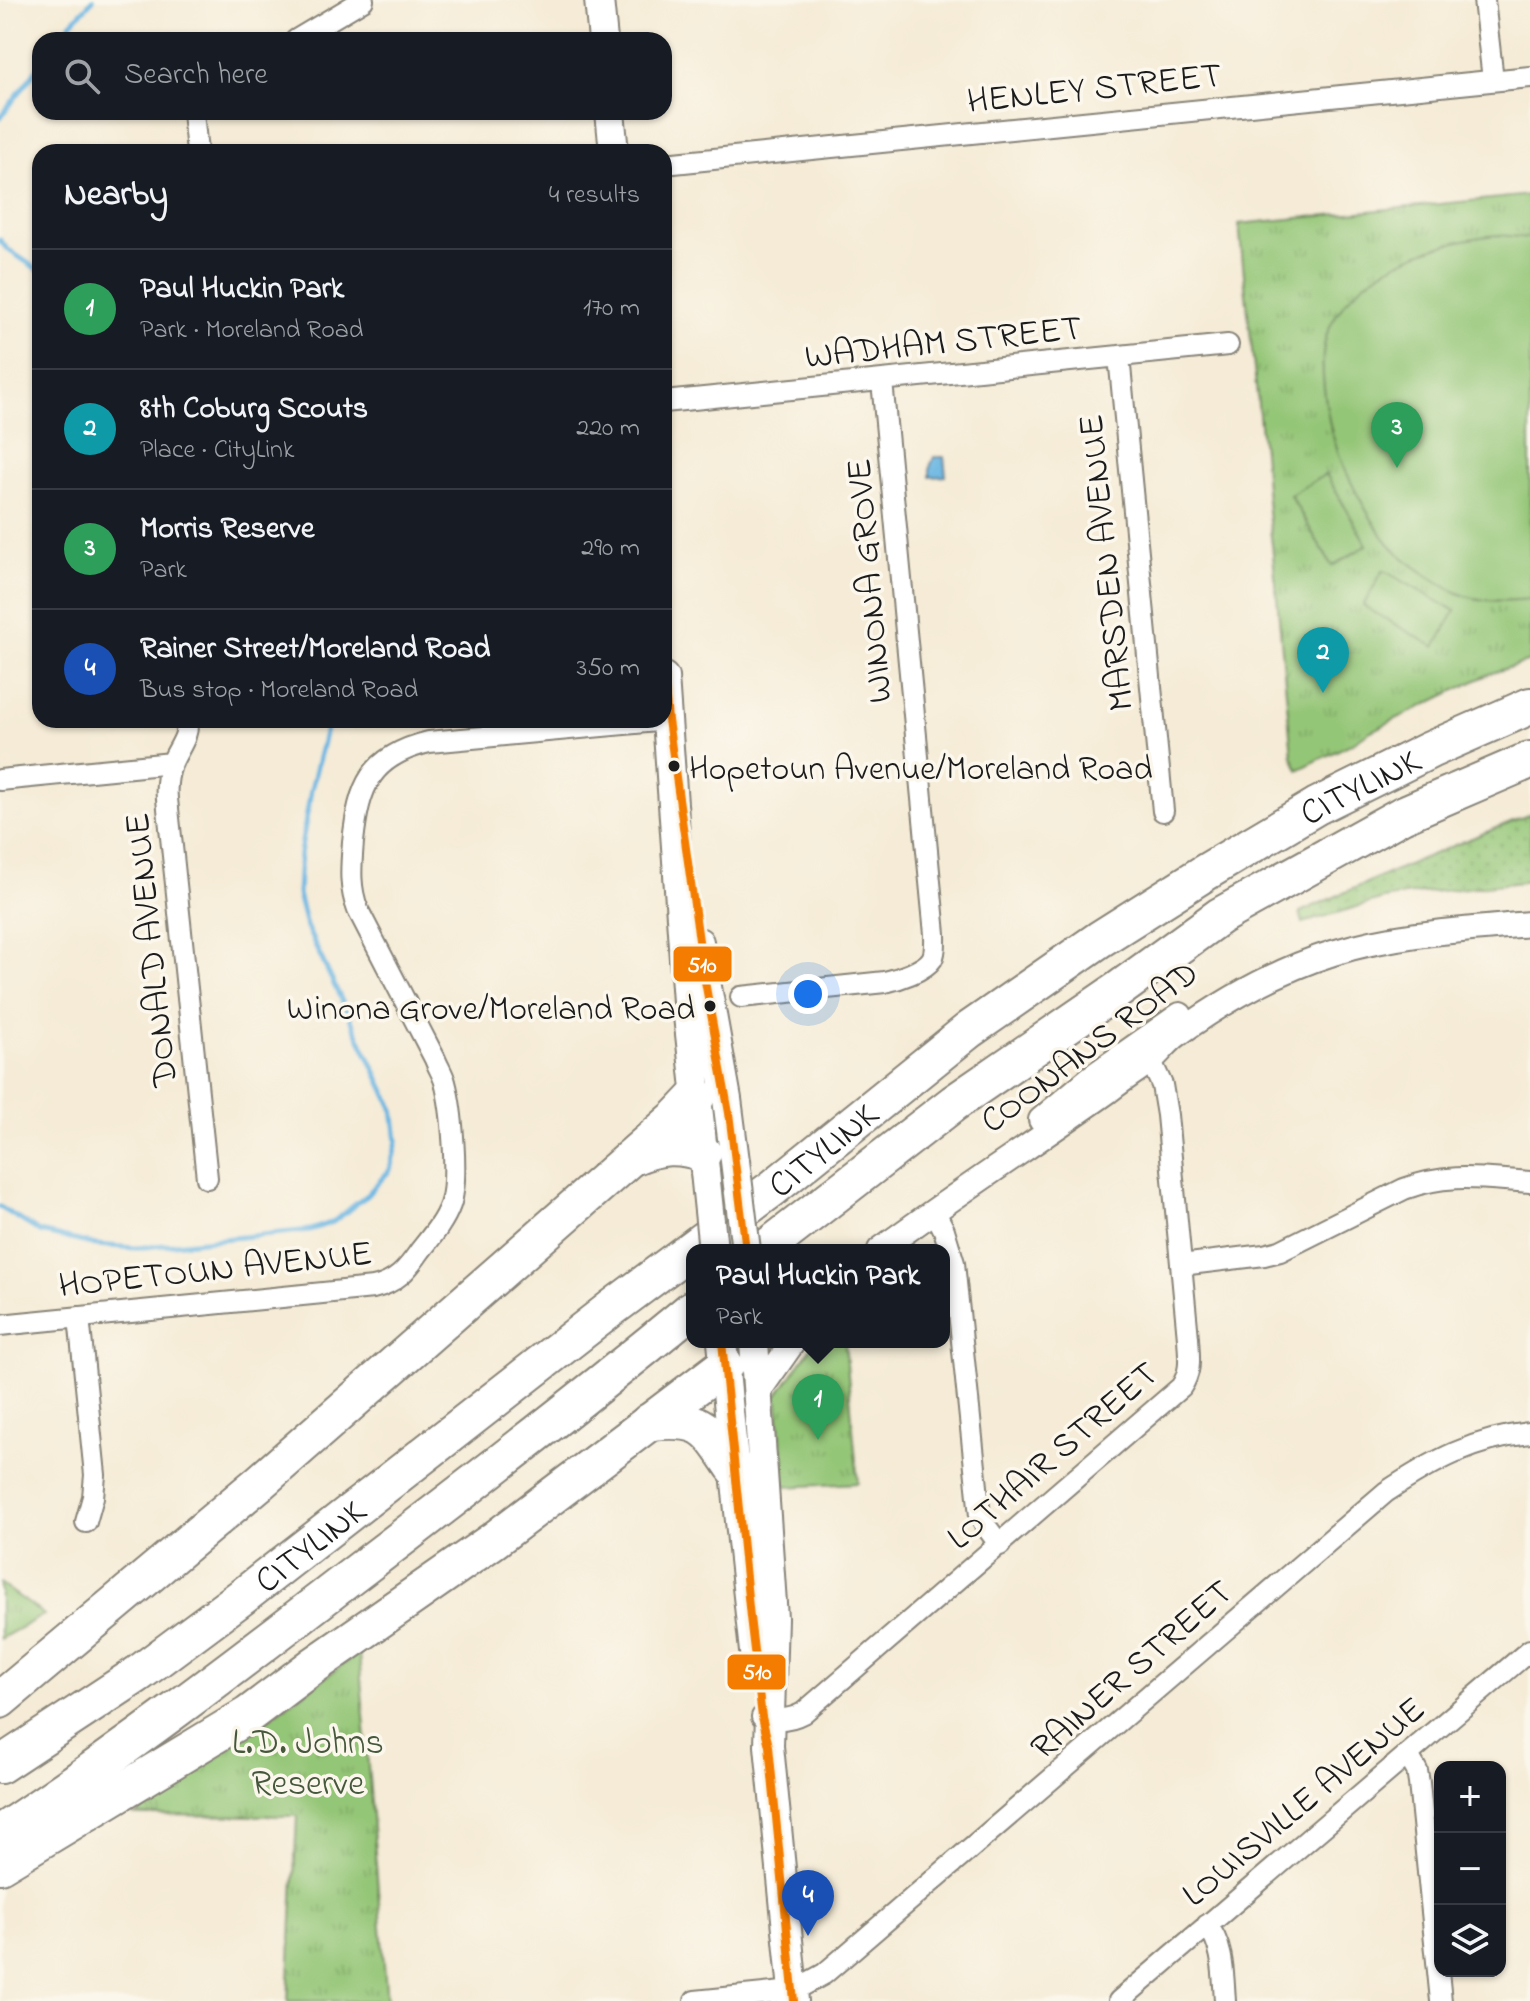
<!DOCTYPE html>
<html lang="en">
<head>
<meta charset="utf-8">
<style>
  :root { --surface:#171b24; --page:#20242c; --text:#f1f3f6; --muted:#9ea1a6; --line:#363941; --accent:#1a73e8 }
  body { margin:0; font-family:"Indie Flower",sans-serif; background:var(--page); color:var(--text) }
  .controls { position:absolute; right:24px; bottom:24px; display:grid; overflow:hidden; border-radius:16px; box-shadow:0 2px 6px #0004 }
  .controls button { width:72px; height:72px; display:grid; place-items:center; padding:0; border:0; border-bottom:2px solid var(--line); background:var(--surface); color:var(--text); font:40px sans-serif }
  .you { position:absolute; left:808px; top:994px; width:28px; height:28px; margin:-20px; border:6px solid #fff; border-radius:50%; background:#1a73e8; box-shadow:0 0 0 12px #1a73e833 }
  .badge { display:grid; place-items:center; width:52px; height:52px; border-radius:50%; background:var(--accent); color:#fff; font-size:26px; font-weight:700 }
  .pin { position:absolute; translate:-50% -66px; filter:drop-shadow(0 2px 4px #0008) }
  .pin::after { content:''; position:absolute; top:42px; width:28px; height:24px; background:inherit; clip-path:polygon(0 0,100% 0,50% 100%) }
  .popup { position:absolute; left:686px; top:1244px; width:264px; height:104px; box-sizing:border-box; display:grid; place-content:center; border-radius:16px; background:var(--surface); filter:drop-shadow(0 2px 6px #0005); font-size:26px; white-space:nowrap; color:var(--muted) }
  .popup b { font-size:30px; color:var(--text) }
  .popup::after { content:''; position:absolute; left:50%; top:100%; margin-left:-16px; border:16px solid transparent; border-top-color:var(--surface) }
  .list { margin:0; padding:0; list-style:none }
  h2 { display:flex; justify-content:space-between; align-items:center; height:104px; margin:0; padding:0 32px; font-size:34px }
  h2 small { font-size:26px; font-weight:400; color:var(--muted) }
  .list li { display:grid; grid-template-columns:52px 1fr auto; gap:24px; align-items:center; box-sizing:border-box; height:120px; padding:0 32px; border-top:2px solid var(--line) }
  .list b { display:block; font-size:30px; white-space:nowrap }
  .list p { margin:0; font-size:26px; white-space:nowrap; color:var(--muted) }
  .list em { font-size:26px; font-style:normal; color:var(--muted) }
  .icon { flex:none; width:44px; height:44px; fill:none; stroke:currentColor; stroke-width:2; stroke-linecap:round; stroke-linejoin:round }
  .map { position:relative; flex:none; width:1530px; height:2001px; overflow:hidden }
  .search { position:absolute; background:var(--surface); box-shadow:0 2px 6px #0004; left:32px; top:32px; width:640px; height:88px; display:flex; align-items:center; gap:20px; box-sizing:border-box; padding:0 28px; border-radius:24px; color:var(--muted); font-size:30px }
  .panel { position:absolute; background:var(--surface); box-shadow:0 2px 6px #0004; left:32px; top:144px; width:640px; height:584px; border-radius:24px }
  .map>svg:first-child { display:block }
  .grass { fill:url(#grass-dots); stroke:#58714a; stroke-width:2 }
  .park { fill:url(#park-tufts); stroke:#58714a; stroke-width:2 }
  .garden { fill:#94c677; stroke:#58714a; stroke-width:2 }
  .water { fill:#68b5e2; stroke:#42687f; stroke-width:2 }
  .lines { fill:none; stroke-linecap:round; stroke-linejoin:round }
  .stream { stroke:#68b5e2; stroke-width:5 }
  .minor-casing { stroke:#888479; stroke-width:24 }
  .tertiary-casing { stroke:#888479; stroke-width:28 }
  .secondary-casing { stroke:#888479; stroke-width:32 }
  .motorway-casing { stroke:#888479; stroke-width:40 }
  .minor { stroke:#fff; stroke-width:20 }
  .tertiary { stroke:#fff; stroke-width:24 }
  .secondary { stroke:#fff; stroke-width:28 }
  .motorway { stroke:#fff; stroke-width:36 }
  .secondary-bridge-casing { stroke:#888479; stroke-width:32; stroke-linecap:butt }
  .secondary-bridge { stroke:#fff; stroke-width:28 }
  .bus-1-casing { stroke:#fbf7ec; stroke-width:14 }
  .bus-1 { stroke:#f47d01; stroke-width:8 }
  .bus-dot { fill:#1c1c1c; stroke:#fbf7ec; stroke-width:3 }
  .labels { text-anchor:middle; stroke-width:7; stroke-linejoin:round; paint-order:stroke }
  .bus-label { font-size:34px; fill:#1c1c1c; stroke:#fbf7ec; text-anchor:start }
  .street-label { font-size:36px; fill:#1c1c1c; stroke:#fbf7ec }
  .park-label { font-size:36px; fill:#46583c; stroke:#fbf7ec }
  .line-badge { stroke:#fbf7ec; stroke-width:3 }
  .badge-label { font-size:22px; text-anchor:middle; font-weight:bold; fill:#fff }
</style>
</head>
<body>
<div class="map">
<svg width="1530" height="2001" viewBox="0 0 1530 2001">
  <defs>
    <pattern id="grass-dots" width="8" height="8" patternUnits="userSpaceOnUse" patternTransform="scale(2)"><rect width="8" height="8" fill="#94c677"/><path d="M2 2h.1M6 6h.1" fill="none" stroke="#7faa66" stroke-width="1.8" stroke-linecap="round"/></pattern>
    <pattern id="park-tufts" width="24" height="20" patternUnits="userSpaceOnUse" patternTransform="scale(2)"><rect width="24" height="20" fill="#94c677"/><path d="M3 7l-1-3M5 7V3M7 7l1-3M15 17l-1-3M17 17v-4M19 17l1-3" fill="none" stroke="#7faa66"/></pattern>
  </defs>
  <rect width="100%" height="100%" fill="#fbf7ec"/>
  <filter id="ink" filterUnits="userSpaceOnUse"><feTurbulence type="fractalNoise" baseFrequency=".0125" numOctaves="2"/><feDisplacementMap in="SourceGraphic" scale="16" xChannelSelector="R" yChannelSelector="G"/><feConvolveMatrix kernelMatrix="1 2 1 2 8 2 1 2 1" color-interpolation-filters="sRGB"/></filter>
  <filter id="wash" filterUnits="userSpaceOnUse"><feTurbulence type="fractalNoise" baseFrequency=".006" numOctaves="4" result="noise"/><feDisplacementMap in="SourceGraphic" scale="32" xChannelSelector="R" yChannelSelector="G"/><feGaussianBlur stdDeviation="1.8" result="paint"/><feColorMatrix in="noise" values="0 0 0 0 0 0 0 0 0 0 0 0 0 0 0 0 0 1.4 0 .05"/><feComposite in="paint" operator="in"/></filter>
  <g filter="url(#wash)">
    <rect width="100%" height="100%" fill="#f5ebd6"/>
    <!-- grass -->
    <path class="grass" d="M 1530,814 L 1530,881 L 1405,895 L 1384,899 L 1303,923 L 1300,912 L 1421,859 Z"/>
    <!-- park -->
    <path class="park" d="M 1530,195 L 1530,661 L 1489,674 L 1369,732 L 1353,743 L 1298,770 L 1292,756 L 1272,544 C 1267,513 1266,483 1263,452 C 1255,376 1246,300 1239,224 Z
      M 815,1342 L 845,1342 L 858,1483 L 785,1487 L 777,1396 Z
      M 0,1583 L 44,1615 L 0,1639 Z
      M 359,1653 L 387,2001 L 288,2001 L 297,1816 L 135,1815 Z"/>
    <!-- garden -->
    <path class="garden" d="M 1498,235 L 1530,238 L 1530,599 C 1507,601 1480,603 1458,593 C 1441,585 1410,565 1397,552 C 1384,540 1374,523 1365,508 C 1341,466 1329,436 1324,388 C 1322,370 1321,351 1327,334 C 1351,269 1435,241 1498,235 Z
      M 1326,474 L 1367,545 L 1332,566 L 1290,495 Z
      M 1383,570 L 1455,611 L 1435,647 L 1363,606 Z"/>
    <!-- water -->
    <path class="water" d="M 934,457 L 944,457 L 946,476 L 930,477 L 930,467 Z"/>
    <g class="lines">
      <!-- stream -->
      <path class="stream" d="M 59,40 L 72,22 L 93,0
        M 0,118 L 40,65
        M 0,240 L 7,249 L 40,271
        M 0,1207 L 40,1232 L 96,1245 L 135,1248 L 310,1230 L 333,1222 L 365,1197 L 390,1170 L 397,1141 L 393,1108 L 306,926 L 298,894 L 300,854 L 311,790 L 327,725 L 330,720"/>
    </g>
  </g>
  <g filter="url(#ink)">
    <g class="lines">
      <!-- minor casing -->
      <g class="minor-casing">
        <path id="minor" d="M 1484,0 L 1493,80
          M 296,40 L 363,0
          M 193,112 L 197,152
          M 664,164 L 1530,77
          M 1119,356 L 1163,811
          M 664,402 L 1228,345
          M 187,720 C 189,738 177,749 171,765 C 167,776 166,788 167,799 L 207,1178
          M 0,780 L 172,763
          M 741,997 L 885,982 C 898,979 924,971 932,959 C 936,952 935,941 935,934 L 882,381
          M 934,1210 L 944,1230 L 954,1263 L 980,1516 L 985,1525 L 1000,1545
          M 1181,1265 L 1264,1255 L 1280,1251 L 1404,1189 C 1448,1172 1484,1179 1530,1182
          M 79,1317 L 95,1475 L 93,1497 L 86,1522
          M 0,1325 L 373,1288 C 396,1283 407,1270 420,1251 C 431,1237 444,1222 450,1205 C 459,1180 452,1108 445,1082 C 443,1074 438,1067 435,1059 L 358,910 C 349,887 351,867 353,842 C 359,786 370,756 429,742 L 668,720
          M 762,1717 C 776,1721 790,1720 803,1713 L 1181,1387 C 1192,1371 1189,1357 1188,1338 L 1167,1115 L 1162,1085 L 1145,1048
          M 1408,1755 L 1417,1771 L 1419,1783 L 1441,2001
          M 1207,1925 C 1224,1946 1223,1975 1225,2001
          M 695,2001 L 793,1991 L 824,1974 L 1386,1492 C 1433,1461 1473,1439 1530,1433
          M 1119,2001 L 1530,1650"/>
      </g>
      <!-- tertiary casing -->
      <g class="tertiary-casing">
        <path id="tertiary" d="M 1041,1120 L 1092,1077 L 1180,1015
          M 880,1250 C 954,1195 1032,1145 1108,1091 C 1122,1080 1138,1070 1152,1059 C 1161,1051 1168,1041 1178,1034 C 1225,1000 1278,970 1333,953 C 1397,933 1464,930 1530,924
          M 758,1392 L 793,1342"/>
      </g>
      <!-- secondary casing -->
      <g class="secondary-casing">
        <path id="secondary" d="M 599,0 L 603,40
          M 610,112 L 614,152
          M 664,677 L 688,1016 L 705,1170
          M 699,942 L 727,1099 L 735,1161
          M 722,1342 L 742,1541 L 757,1679
          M 754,1342 L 773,1618 L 769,1746 L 794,2001"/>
      </g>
      <!-- motorway casing -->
      <g class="motorway-casing">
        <g id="motorway">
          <path d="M 635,1156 C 659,1146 678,1144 703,1153"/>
          <path d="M 764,1250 L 954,1103 L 1118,990 L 1220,916 L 1402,815 L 1530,760"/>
          <path d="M 649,1422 C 703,1417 706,1426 734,1467"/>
          <path d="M 0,1700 L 258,1484 L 678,1116 L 697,1096"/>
          <path id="s1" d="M 0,1765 L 138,1674 L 243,1596 L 612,1308 L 773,1188 L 969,1030 L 1100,939 L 1206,872 L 1317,806 L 1430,750 L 1530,706"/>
          <path d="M 0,1833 C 120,1754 234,1667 348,1579 C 464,1491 580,1402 692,1309"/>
          <path d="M 0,1865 L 248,1715 L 313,1666 L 494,1540 L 725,1365"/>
        </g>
      </g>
      <!-- minor -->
      <use href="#minor" class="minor"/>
      <!-- tertiary -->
      <use href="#tertiary" class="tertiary"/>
      <!-- secondary -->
      <use href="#secondary" class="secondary"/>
      <!-- motorway -->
      <use href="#motorway" class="motorway"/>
      <!-- secondary-bridge casing -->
      <g class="secondary-bridge-casing">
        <path id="secondary-bridge" d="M 735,1161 L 746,1250
          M 705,1172 L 713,1250"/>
      </g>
      <!-- secondary-bridge -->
      <use href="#secondary-bridge" class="secondary-bridge"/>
      <!-- bus-1 casing -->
      <g class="bus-1-casing">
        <path id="bus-1" d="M 664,677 L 668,720 L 704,976 L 729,1113 L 746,1250
          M 722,1342 L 750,1617 L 762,1717 L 769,1746 L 794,2001"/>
      </g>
      <!-- bus-1 -->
      <use href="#bus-1" class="bus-1"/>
    </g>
  </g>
  <!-- markers -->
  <g class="bus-dot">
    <circle cx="674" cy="766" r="7"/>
    <circle cx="710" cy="1006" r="7"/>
  </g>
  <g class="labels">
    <!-- bus labels -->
    <g class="bus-label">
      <text x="689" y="779">Hopetoun Avenue/Moreland Road</text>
      <text x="695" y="1019" text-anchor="end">Winona Grove/Moreland Road</text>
    </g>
    <!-- street labels -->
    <g class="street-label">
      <text transform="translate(1094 86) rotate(-6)" y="13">HENLEY STREET</text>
      <text transform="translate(943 340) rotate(-6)" y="13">WADHAM STREET</text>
      <text transform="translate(1104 563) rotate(-96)" y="13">MARSDEN AVENUE</text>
      <text transform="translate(867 581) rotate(-95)" y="13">WINONA GROVE</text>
      <text dy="13" stroke="none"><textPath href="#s1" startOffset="1678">CITYLINK</textPath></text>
      <text transform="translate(149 950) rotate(-96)" y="13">DONALD AVENUE</text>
      <text transform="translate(1088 1045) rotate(-37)" y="13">COONANS ROAD</text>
      <text dy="13" stroke="none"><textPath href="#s1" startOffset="1028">CITYLINK</textPath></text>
      <text transform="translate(215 1267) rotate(-6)" y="13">HOPETOUN AVENUE</text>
      <text transform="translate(1051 1454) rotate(-41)" y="13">LOTHAIR STREET</text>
      <text dy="13" stroke="none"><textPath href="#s1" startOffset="380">CITYLINK</textPath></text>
      <text transform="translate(1130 1668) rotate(-41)" y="13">RAINER STREET</text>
      <text transform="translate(1302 1800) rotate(-40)" y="13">LOUISVILLE AVENUE</text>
    </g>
    <!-- park labels -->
    <g class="park-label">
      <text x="308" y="1753">L.D. Johns<tspan x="308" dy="41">Reserve</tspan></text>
    </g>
  </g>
  <g class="line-badge">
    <rect x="672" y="945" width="61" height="38" rx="8" fill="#f47d01"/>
    <rect x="726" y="1653" width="61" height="38" rx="8" fill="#f47d01"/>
  </g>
  <g class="badge-label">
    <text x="702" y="972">510</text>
    <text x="757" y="1679">510</text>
  </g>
</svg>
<div class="controls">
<button>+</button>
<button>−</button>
<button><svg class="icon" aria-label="layers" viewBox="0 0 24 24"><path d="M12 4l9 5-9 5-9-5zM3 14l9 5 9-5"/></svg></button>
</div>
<div class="you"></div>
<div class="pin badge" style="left:818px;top:1440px;background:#2e9e5b">1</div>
<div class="popup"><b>Paul Huckin Park</b>Park</div>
<div class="pin badge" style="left:1323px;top:693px;background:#0f9aa8">2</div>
<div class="pin badge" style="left:1397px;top:468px;background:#2e9e5b">3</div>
<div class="pin badge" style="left:808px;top:1936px;background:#1a4fb4">4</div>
<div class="search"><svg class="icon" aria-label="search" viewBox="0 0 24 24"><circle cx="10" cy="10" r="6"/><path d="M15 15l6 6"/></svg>Search here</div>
<section class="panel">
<h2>Nearby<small>4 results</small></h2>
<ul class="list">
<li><span class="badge" style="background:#2e9e5b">1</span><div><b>Paul Huckin Park</b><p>Park · Moreland Road</p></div><em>170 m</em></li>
<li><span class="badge" style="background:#0f9aa8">2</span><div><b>8th Coburg Scouts</b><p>Place · CityLink</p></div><em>220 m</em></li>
<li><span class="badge" style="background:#2e9e5b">3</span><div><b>Morris Reserve</b><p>Park</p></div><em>290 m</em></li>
<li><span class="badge" style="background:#1a4fb4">4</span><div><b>Rainer Street/Moreland Road</b><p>Bus stop · Moreland Road</p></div><em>350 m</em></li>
</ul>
</section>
</div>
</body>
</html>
